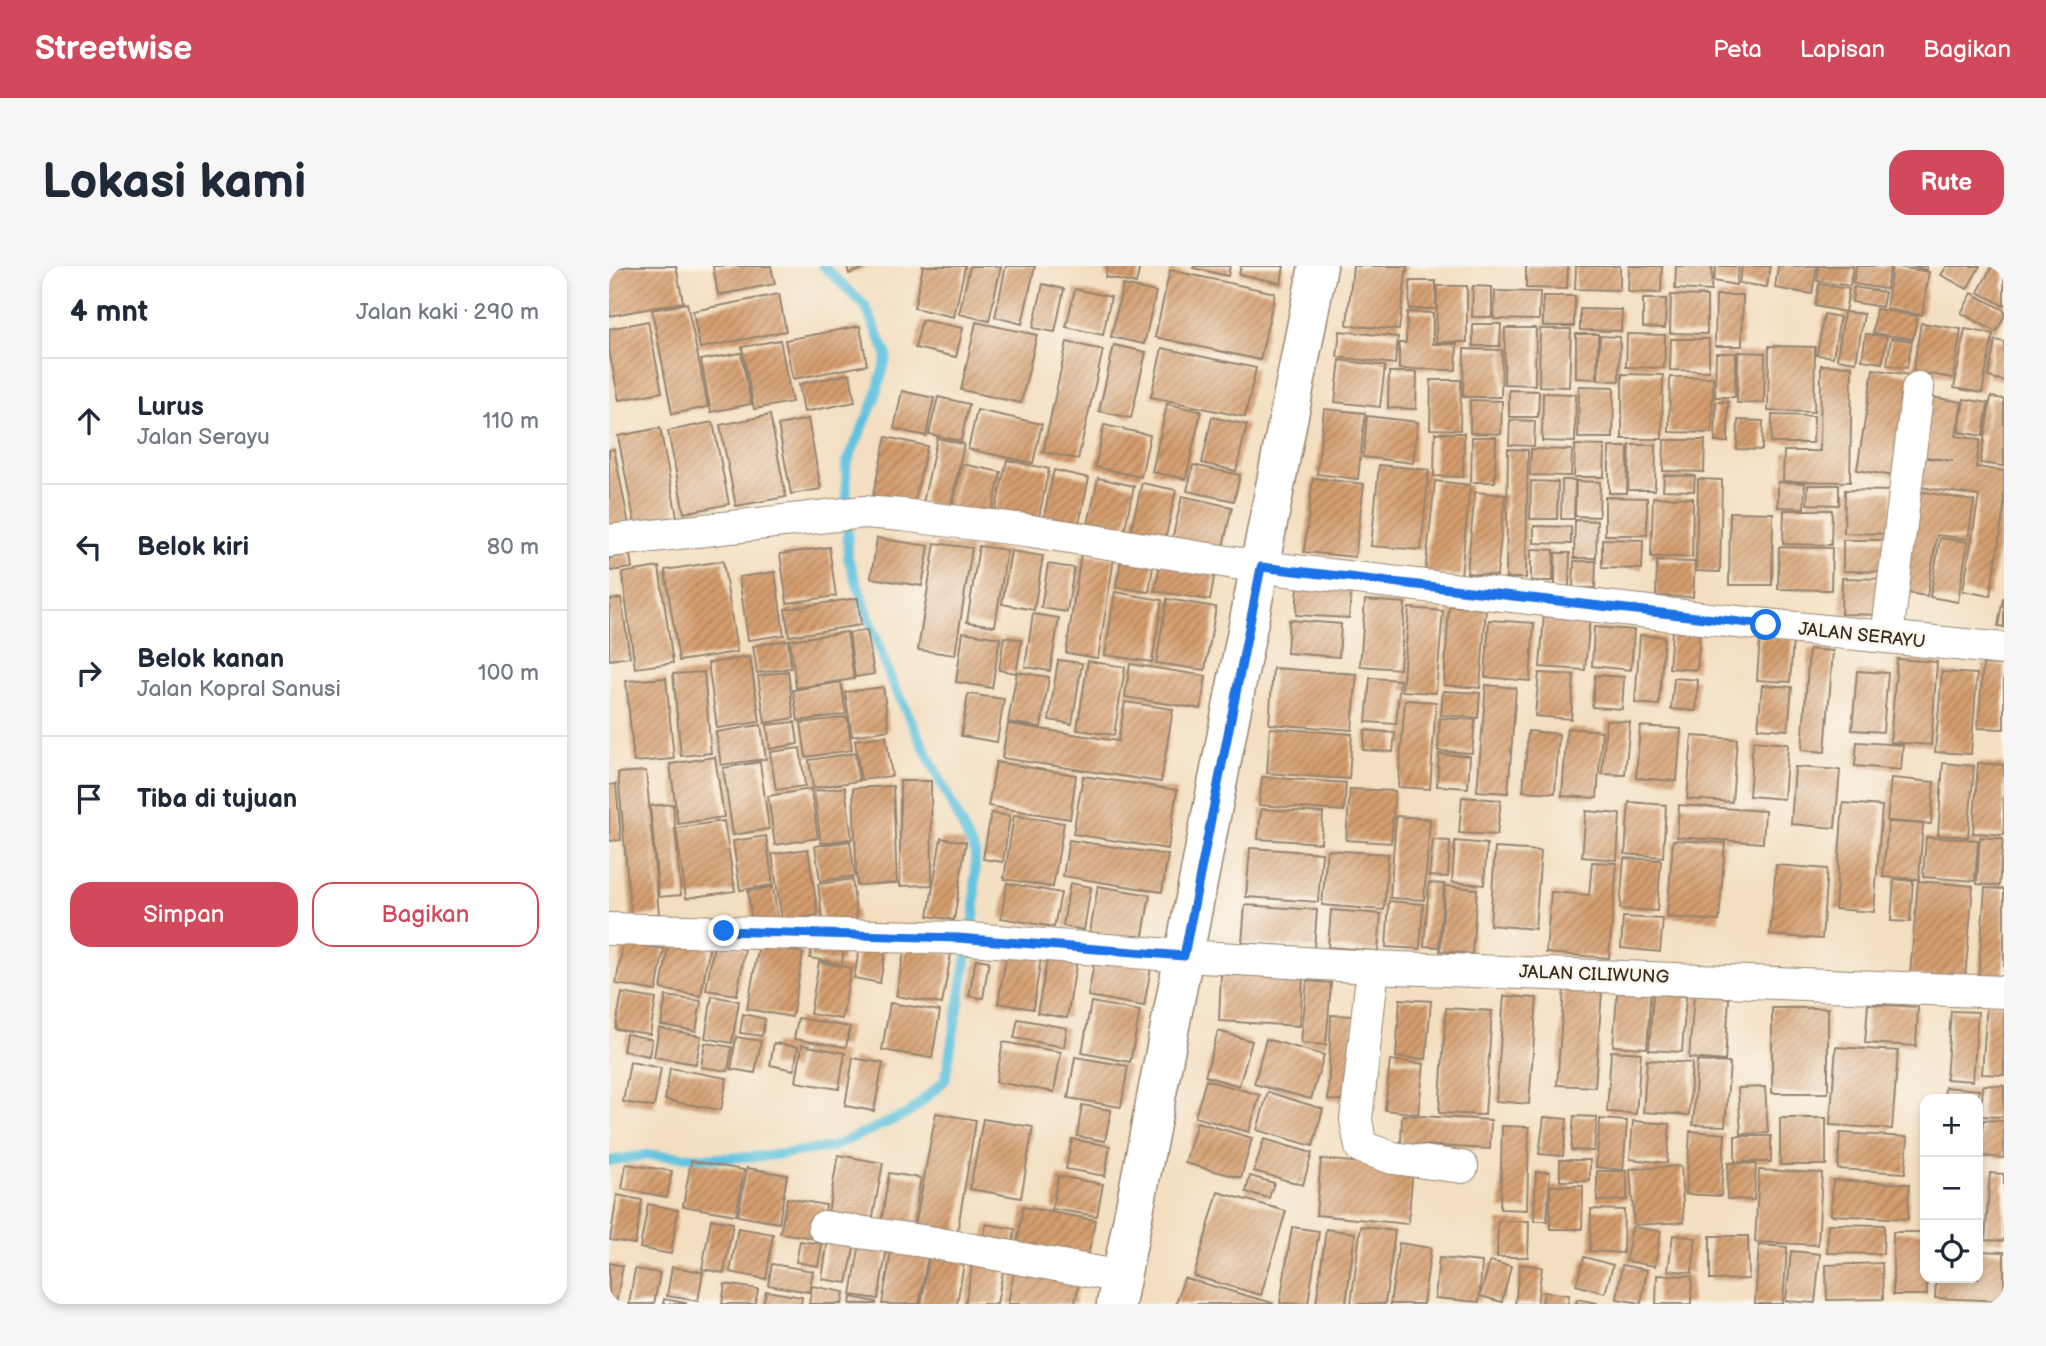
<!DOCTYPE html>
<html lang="id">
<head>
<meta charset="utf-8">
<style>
  :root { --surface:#fff; --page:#f6f6f7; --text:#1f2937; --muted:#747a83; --line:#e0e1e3; --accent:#d1495b }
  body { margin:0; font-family:"Balsamiq Sans",sans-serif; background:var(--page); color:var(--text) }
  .controls { position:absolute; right:21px; bottom:21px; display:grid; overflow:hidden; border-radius:14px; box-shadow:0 4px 10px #0003 }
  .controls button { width:63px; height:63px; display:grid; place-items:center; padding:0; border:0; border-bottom:2px solid var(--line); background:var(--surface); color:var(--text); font:35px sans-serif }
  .stop { position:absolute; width:21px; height:21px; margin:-16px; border:5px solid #1a73e8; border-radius:50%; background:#fff }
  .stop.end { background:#1a73e8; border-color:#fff; box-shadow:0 2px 7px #0008 }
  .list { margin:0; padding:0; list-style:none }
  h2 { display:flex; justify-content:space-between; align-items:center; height:91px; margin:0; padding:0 28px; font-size:30px }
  h2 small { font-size:23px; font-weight:400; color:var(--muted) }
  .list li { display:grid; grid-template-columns:46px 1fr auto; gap:21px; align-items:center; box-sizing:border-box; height:126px; padding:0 28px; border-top:2px solid var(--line) }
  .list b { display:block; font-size:26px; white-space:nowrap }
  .list p { margin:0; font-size:23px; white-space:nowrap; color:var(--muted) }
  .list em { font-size:23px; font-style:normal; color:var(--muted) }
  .actions { display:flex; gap:14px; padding:21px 28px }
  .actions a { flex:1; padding:16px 0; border:2px solid var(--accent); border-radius:21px; text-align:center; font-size:24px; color:var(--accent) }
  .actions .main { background:var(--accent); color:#fff }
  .icon { flex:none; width:38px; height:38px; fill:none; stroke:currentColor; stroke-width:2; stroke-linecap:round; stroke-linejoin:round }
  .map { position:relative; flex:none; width:1395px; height:1038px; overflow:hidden; border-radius:21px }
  header { display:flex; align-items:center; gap:42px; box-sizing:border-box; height:98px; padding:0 35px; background:var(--accent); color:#fff }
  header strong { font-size:33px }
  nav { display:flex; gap:38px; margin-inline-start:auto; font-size:24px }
  .intro { display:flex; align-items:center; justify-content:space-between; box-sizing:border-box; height:168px; padding:0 42px }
  h1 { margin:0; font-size:49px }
  .button { padding:18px 32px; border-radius:21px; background:var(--accent); color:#fff; font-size:24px; font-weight:700 }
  main { display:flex; gap:42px; padding:0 42px }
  aside { flex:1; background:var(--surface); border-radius:21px; box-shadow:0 4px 10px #0003 }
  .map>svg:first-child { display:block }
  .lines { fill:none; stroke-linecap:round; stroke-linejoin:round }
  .stream { stroke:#60c2de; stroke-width:10 }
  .building { fill:url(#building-hatch) }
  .minor-casing { stroke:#97846f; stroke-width:34 }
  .major-casing { stroke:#97846f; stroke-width:41 }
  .minor { stroke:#fff; stroke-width:32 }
  .major { stroke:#fff; stroke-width:38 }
  .route { stroke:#1a73e8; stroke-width:9 }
  .labels { text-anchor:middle; stroke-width:5; stroke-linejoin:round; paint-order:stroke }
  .street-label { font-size:18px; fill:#3b2a1e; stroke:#fbf7ec }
</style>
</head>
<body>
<header>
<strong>Streetwise</strong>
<nav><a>Peta</a><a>Lapisan</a><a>Bagikan</a></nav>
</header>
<div class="intro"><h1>Lokasi kami</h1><a class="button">Rute</a></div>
<main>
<aside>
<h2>4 mnt<small>Jalan kaki · 290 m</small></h2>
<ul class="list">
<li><svg class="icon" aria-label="ahead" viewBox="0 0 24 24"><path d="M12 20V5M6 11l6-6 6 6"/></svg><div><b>Lurus</b><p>Jalan Serayu</p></div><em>110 m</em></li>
<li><svg class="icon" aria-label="left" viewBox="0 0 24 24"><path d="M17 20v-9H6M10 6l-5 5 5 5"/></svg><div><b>Belok kiri</b></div><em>80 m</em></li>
<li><svg class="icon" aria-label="right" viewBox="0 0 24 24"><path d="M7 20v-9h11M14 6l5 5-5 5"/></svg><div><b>Belok kanan</b><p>Jalan Kopral Sanusi</p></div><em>100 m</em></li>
<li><svg class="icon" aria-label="arrive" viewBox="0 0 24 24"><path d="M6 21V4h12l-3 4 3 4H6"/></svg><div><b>Tiba di tujuan</b></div></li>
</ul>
<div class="actions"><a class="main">Simpan</a><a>Bagikan</a></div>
</aside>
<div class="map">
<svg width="1395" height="1038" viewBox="0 0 1395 1038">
  <defs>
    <pattern id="building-hatch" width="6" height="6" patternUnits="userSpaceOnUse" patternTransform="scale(1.75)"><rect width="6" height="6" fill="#d49d6e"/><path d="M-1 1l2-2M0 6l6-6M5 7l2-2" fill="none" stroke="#ad805a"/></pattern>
  </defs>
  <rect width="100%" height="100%" fill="#fbf7ec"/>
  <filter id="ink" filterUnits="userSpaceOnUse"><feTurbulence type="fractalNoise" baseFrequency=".0143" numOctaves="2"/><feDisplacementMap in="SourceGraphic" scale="14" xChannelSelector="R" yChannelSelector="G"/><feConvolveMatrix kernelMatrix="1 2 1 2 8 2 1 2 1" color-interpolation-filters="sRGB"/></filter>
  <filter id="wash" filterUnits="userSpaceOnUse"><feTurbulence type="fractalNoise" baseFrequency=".00686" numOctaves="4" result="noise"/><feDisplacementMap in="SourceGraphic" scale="28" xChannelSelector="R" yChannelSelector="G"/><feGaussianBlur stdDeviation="1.57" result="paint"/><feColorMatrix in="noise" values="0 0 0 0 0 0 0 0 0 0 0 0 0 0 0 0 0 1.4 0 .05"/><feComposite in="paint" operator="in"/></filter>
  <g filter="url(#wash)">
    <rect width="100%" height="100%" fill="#f3dec0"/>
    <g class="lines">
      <!-- stream -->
      <path class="stream" d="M 0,895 L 38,889 L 108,892 L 158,890 L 223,881 L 300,847 L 336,814 L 366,646 L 366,587 L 280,409 L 239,292 L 237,199 L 266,133 L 278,89 L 256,40 L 214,0"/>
    </g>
    <g id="blocks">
      <!-- building -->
      <path class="building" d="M 22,0 L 67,0 L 74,36 L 0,50 L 0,4 Z
        M 104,0 L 162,0 L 166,18 L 109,29 Z
        M 238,0 L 261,0 L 240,8 Z
        M 314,0 L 356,0 L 345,51 L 305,42 Z
        M 361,0 L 392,0 L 380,55 L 350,48 Z
        M 397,0 L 426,0 L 413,58 L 386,51 Z
        M 499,0 L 531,0 L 527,18 L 496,11 Z
        M 585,0 L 621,0 L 619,10 L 584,2 Z
        M 632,0 L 675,0 L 672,17 L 630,8 Z
        M 744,0 L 798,0 L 790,64 L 738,59 Z
        M 917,0 L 959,0 L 958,23 L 917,22 Z
        M 967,0 L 1011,0 L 1011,24 L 966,23 Z
        M 1020,0 L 1053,0 L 1052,27 L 1019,26 Z
        M 1067,0 L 1103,0 L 1102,25 L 1066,23 Z
        M 1107,0 L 1130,0 L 1127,19 L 1104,15 Z
        M 1133,0 L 1161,0 L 1158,21 L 1130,17 Z
        M 1169,0 L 1208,0 L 1203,28 L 1166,22 Z
        M 1210,0 L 1244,0 L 1241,20 L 1208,15 Z
        M 1247,0 L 1281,0 L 1277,23 L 1244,18 Z
        M 1283,0 L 1320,6 L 1313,49 L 1277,43 Z
        M 1301,0 L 1318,0 L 1318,4 Z
        M 1338,0 L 1371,0 L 1358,23 L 1332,9 Z
        M 1383,0 L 1395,5 L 1395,40 L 1369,26 Z
        M 561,4 L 666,27 L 651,94 L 546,71 Z
        M 801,15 L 827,15 L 827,43 L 800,43 Z
        M 434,18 L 455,23 L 446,66 L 424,62 Z
        M 1210,18 L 1240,23 L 1236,46 L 1206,40 Z
        M 514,19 L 547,26 L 535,78 L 502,71 Z
        M 828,20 L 858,20 L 858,76 L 827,76 Z
        M 864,20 L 883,21 L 883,51 L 863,51 Z
        M 1245,21 L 1276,26 L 1273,41 L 1243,36 Z
        M 466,23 L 502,31 L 494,69 L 457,61 Z
        M 886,25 L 931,26 L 930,54 L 885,53 Z
        M 1363,27 L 1395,44 L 1395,51 L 1387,66 L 1352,47 Z
        M 170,28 L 177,65 L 91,82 L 84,45 Z
        M 1062,29 L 1098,30 L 1098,68 L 1061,67 Z
        M 1107,29 L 1134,29 L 1133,80 L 1106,80 Z
        M 934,30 L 966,30 L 965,60 L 934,60 Z
        M 1034,33 L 1057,33 L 1056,62 L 1034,61 Z
        M 78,37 L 99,141 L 63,148 L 43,44 Z
        M 971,43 L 1013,44 L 1012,65 L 971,64 Z
        M 1267,43 L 1308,50 L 1304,73 L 1264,67 Z
        M 798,46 L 824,47 L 824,78 L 848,78 L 847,104 L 790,103 L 790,77 L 797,77 Z
        M 1235,46 L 1255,48 L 1247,96 L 1228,93 Z
        M 1215,48 L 1231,51 L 1224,91 L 1208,89 Z
        M 313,54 L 354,62 L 347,91 L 306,82 Z
        M 39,55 L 53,126 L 10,134 L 0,84 L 0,63 Z
        M 367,56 L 428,69 L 412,137 L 352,124 Z
        M 1312,57 L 1352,63 L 1344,112 L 1304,105 Z
        M 864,58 L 892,58 L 891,80 L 864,80 Z
        M 251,60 L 258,99 L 184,113 L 176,74 Z
        M 896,62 L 927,62 L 926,119 L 895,118 Z
        M 931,63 L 962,63 L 960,121 L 930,120 Z
        M 1356,63 L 1384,68 L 1373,127 L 1345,122 Z
        M 731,65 L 789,71 L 786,98 L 728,91 Z
        M 967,68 L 989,68 L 988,113 L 967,112 Z
        M 1018,68 L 1056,69 L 1055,102 L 1017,101 Z
        M 1257,68 L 1278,71 L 1273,97 L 1253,94 Z
        M 991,70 L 1011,71 L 1010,115 L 989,114 Z
        M 1282,72 L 1303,75 L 1298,102 L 1278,99 Z
        M 1062,73 L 1100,73 L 1100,105 L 1061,104 Z
        M 171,74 L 183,136 L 145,143 L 133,81 Z
        M 1386,74 L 1395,76 L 1395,115 L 1379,111 Z
        M 458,76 L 494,84 L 469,193 L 434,186 Z
        M 505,79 L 537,86 L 522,152 L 490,145 Z
        M 1160,80 L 1206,81 L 1205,146 L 1159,145 Z
        M 553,82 L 647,102 L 636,151 L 542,131 Z
        M 855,83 L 893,84 L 892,131 L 854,131 Z
        M 1129,86 L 1156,87 L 1155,137 L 1128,137 Z
        M 132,87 L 142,138 L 102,146 L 92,94 Z
        M 1107,87 L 1127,87 L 1126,131 L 1106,131 Z
        M 731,94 L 776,100 L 771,141 L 726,136 Z
        M 1212,99 L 1243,100 L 1241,216 L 1174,215 L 1175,185 L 1211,185 Z
        M 1264,103 L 1307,110 L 1291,211 L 1248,204 Z
        M 780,106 L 808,106 L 807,143 L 779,142 Z
        M 241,108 L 246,136 L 195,146 L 190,118 Z
        M 1013,108 L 1054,109 L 1053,173 L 1013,173 Z
        M 1061,111 L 1104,111 L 1103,167 L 1060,166 Z
        M 822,114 L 852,114 L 851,164 L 821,163 Z
        M 970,120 L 1005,121 L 1004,172 L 969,172 Z
        M 900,124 L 930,125 L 929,151 L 900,151 Z
        M 293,125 L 325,132 L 317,170 L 285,163 Z
        M 934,127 L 967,128 L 966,176 L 933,175 Z
        M 1309,129 L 1353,136 L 1347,170 L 1371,174 L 1367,201 L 1395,205 L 1395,243 L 1381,330 L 1354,325 L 1370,230 L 1298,219 L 1302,190 L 1344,195 L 1299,188 Z
        M 329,131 L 360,138 L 352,175 L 320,168 Z
        M 1382,131 L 1395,133 L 1395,200 L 1371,197 Z
        M 1355,133 L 1379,137 L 1374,170 L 1350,166 Z
        M 861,134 L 893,135 L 892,168 L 861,167 Z
        M 1107,136 L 1119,136 L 1119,176 L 1106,176 Z
        M 558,138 L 592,145 L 577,213 L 543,206 Z
        M 715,143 L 756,147 L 749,213 L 708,208 Z
        M 368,144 L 433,158 L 424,197 L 359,183 Z
        M 161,149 L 177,231 L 127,240 L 111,159 Z
        M 1163,149 L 1205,150 L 1204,177 L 1162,177 Z
        M 758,150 L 809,156 L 804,197 L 754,191 Z
        M 603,151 L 638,159 L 627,205 L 593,197 Z
        M 199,153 L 212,223 L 182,228 L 169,159 Z
        M 901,154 L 926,155 L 925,180 L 900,179 Z
        M 1129,154 L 1154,155 L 1153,184 L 1128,183 Z
        M 104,156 L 120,238 L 75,247 L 59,165 Z
        M 495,159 L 541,169 L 532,211 L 486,201 Z
        M 51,162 L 69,256 L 27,264 L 9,170 Z
        M 826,167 L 855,167 L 854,211 L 825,210 Z
        M 277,171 L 318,180 L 303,247 L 262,238 Z
        M 863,171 L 887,171 L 886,216 L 862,216 Z
        M 328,172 L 355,178 L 341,243 L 314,237 Z
        M 1055,174 L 1096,174 L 1095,206 L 1054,205 Z
        M 966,179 L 996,180 L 995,211 L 965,211 Z
        M 1021,179 L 1047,179 L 1046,224 L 1019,224 Z
        M 1000,181 L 1019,181 L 1018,227 L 1000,227 Z
        M 5,183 L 21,264 L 0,268 L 0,184 Z
        M 899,183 L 919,184 L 917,312 L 897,312 Z
        M 922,183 L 963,184 L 962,210 L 921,209 Z
        M 398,194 L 440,203 L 428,260 L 385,250 Z
        M 353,198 L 392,206 L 381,254 L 342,246 Z
        M 584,199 L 631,209 L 625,235 L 578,225 Z
        M 770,199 L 820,204 L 812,284 L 762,280 Z
        M 445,204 L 480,212 L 469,262 L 434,255 Z
        M 1055,209 L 1086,210 L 1085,225 L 1054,224 Z
        M 489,212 L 525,220 L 513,276 L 477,268 Z
        M 704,212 L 755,218 L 746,291 L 695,286 Z
        M 1089,213 L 1113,214 L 1111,306 L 1087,305 Z
        M 953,214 L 966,214 L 965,253 L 952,253 Z
        M 826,215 L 861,219 L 852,310 L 816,307 Z
        M 922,215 L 949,216 L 948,253 L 921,253 Z
        M 967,215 L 991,216 L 990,251 L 966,250 Z
        M 1169,216 L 1196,217 L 1195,242 L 1169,241 Z
        M 533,217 L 567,224 L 556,275 L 521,268 Z
        M 1199,219 L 1230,219 L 1230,239 L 1198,238 Z
        M 1236,224 L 1283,225 L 1282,268 L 1235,267 Z
        M 1304,224 L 1365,235 L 1359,273 L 1328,269 L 1318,330 L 1287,325 Z
        M 866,226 L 896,229 L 888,310 L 858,307 Z
        M 573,230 L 623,241 L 613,285 L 563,274 Z
        M 996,231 L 1038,232 L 1038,269 L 996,269 Z
        M 1044,231 L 1084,232 L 1083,291 L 1042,291 Z
        M 1175,244 L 1223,244 L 1222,279 L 1174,278 Z
        M 1121,246 L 1164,247 L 1163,319 L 1120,319 Z
        M 966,254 L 988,255 L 987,292 L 965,292 Z
        M 925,260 L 962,261 L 962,278 L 925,277 Z
        M 268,272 L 320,280 L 313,320 L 262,312 Z
        M 1331,272 L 1359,276 L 1349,336 L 1321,331 Z
        M 993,273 L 1034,274 L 1033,303 L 993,302 Z
        M 1234,274 L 1284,274 L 1284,306 L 1234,305 Z
        M 326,277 L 363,282 L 346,389 L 309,384 Z
        M 370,280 L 398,284 L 386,360 L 358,356 Z
        M 220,281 L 227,330 L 178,337 L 171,288 Z
        M 1170,281 L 1223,282 L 1222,324 L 1169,323 Z
        M 922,283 L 945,284 L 944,315 L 922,315 Z
        M 402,285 L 434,290 L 425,344 L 393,338 Z
        M 946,287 L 961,287 L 960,321 L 946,322 Z
        M 472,288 L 505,293 L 489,392 L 457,387 Z
        M 21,289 L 23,302 L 0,305 L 0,292 Z
        M 513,289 L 545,294 L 540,326 L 507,321 Z
        M 114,295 L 128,386 L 70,395 L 56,304 Z
        M 965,295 L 987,295 L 986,322 L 964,322 Z
        M 1048,295 L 1086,296 L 1084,331 L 1047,330 Z
        M 551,297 L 606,306 L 601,334 L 546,325 Z
        M 439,298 L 465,302 L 458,346 L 432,342 Z
        M 50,301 L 64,397 L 26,402 L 13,307 Z
        M 166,306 L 175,369 L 139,374 L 130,311 Z
        M 1233,312 L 1278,313 L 1277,349 L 1232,348 Z
        M 689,319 L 742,323 L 740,352 L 687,349 Z
        M 506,326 L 553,334 L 543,396 L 496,389 Z
        M 12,332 L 21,391 L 0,394 L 0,334 Z
        M 249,332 L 252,359 L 180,370 L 176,343 Z
        M 1394,332 L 1395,332 L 1395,361 L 1389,360 Z
        M 558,333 L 607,341 L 596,404 L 547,397 Z
        M 756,334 L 796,337 L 791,403 L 751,400 Z
        M 840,340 L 877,343 L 871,422 L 835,419 Z
        M 800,342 L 834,345 L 827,427 L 793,425 Z
        M 935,347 L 981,351 L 976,404 L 931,401 Z
        M 424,348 L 450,352 L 441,405 L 416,401 Z
        M 680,354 L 732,358 L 730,391 L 678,387 Z
        M 880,354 L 925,357 L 921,415 L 876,411 Z
        M 985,361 L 1025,364 L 1022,404 L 983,400 Z
        M 258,364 L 265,408 L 246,411 L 240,367 Z
        M 1063,364 L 1091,365 L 1088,404 L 1060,402 Z
        M 238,366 L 245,413 L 187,422 L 181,374 Z
        M 354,366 L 391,372 L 383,422 L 347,416 Z
        M 1031,369 L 1055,371 L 1050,439 L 1026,437 Z
        M 395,371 L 413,374 L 407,407 L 390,404 Z
        M 1151,371 L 1184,373 L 1181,416 L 1148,414 Z
        M 179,374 L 182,402 L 148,407 L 144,380 Z
        M 1200,383 L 1224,385 L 1216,486 L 1193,484 Z
        M 141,391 L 151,456 L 108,462 L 99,397 Z
        M 1288,393 L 1328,396 L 1322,479 L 1281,476 Z
        M 449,394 L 473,397 L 463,458 L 440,454 Z
        M 479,395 L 516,401 L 505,469 L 468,464 Z
        M 521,398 L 597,410 L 592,443 L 516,431 Z
        M 1374,398 L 1395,399 L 1395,463 L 1369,462 Z
        M 664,402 L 748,408 L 743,464 L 660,458 Z
        M 179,405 L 185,452 L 156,457 L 149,410 Z
        M 1248,405 L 1279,407 L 1274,466 L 1243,464 Z
        M 95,406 L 102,487 L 72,490 L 64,408 Z
        M 408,406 L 440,411 L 432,461 L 399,456 Z
        M 1333,406 L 1368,408 L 1362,488 L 1326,486 Z
        M 930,407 L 965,409 L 962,453 L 926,450 Z
        M 986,409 L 1015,411 L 1013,443 L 983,441 Z
        M 57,412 L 65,493 L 25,496 L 17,415 Z
        M 761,412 L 791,414 L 787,458 L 757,456 Z
        M 1065,412 L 1089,414 L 1087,445 L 1062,443 Z
        M 232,416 L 237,448 L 189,455 L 184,424 Z
        M 877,419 L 907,422 L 899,527 L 868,525 Z
        M 1153,419 L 1183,421 L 1179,464 L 1149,462 Z
        M 274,421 L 280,464 L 243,470 L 236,426 Z
        M 834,425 L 871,427 L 869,452 L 832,449 Z
        M 359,428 L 395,433 L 388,476 L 352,470 Z
        M 796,434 L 827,436 L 821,523 L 789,521 Z
        M 516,436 L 564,443 L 552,516 L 393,492 L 399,458 L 509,475 Z
        M 238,451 L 243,484 L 197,491 L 192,457 Z
        M 831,452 L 866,454 L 863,487 L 829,485 Z
        M 997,454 L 1021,456 L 1016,509 L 993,508 Z
        M 186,456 L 189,478 L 161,483 L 158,459 Z
        M 152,459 L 157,493 L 112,499 L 107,466 Z
        M 1031,460 L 1072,463 L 1068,515 L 1027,512 Z
        M 661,462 L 743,468 L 740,513 L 658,507 Z
        M 958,462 L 993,465 L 988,532 L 953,530 Z
        M 756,464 L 786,467 L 784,486 L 754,484 Z
        M 919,465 L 950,468 L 946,527 L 914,525 Z
        M 277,470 L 283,510 L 252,514 L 246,474 Z
        M 1083,470 L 1128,473 L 1123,536 L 1078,533 Z
        M 1144,475 L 1179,478 L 1175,533 L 1140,530 Z
        M 1248,476 L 1294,479 L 1292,504 L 1246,500 Z
        M 191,482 L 196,520 L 167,524 L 161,486 Z
        M 246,487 L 250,515 L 204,522 L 200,494 Z
        M 830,488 L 861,490 L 859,522 L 828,520 Z
        M 106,491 L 115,551 L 69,558 L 61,498 Z
        M 151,496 L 160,563 L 124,569 L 114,502 Z
        M 387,496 L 467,509 L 461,553 L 379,540 Z
        M 1334,497 L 1365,500 L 1359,571 L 1329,569 Z
        M 1369,497 L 1395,499 L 1395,569 L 1364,567 Z
        M 1186,501 L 1231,504 L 1226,562 L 1182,558 Z
        M 37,505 L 50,648 L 22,651 L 9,507 Z
        M 474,510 L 568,524 L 559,583 L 464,568 Z
        M 653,511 L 737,517 L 735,545 L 650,539 Z
        M 1282,512 L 1325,516 L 1322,558 L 1278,555 Z
        M 291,515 L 322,515 L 323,619 L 291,620 Z
        M 7,518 L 12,574 L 0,575 L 0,519 Z
        M 284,520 L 288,617 L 248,619 L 244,522 Z
        M 236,521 L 243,573 L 212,577 L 205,525 Z
        M 202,523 L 209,572 L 166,579 L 159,530 Z
        M 741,523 L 786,525 L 782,577 L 737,574 Z
        M 853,531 L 892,534 L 888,569 L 850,567 Z
        M 1020,536 L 1057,539 L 1054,591 L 1016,588 Z
        M 1234,537 L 1273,540 L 1265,646 L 1226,643 Z
        M 64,538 L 72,629 L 50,631 L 41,540 Z
        M 1070,539 L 1156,545 L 1154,577 L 1068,571 Z
        M 652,543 L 714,547 L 712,577 L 649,573 Z
        M 977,545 L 1011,548 L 1008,594 L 973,591 Z
        M 382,547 L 401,550 L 394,596 L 374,593 Z
        M 405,549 L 455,557 L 444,621 L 395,613 Z
        M 787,550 L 821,553 L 815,634 L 781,632 Z
        M 115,555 L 126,625 L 77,632 L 67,562 Z
        M 1279,556 L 1314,558 L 1310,613 L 1274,611 Z
        M 157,570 L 164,619 L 131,624 L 124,575 Z
        M 1317,571 L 1369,574 L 1366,615 L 1314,611 Z
        M 1371,571 L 1394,573 L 1390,620 L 1368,618 Z
        M 332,572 L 357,576 L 345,654 L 319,650 Z
        M 460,574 L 559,589 L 553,626 L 454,610 Z
        M 824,574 L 841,575 L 839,611 L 820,610 Z
        M 1064,574 L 1116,577 L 1110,655 L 1058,651 Z
        M 241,575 L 246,610 L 211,615 L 206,580 Z
        M 846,575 L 878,578 L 875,619 L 843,616 Z
        M 641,582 L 713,587 L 709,636 L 637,631 Z
        M 886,582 L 932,585 L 926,663 L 881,659 Z
        M 199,583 L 209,649 L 173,655 L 163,588 Z
        M 718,584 L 779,588 L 775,644 L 713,639 Z
        M 1015,592 L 1052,594 L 1048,645 L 1011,643 Z
        M 983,596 L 1008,597 L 1000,692 L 937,687 L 942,626 L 980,629 Z
        M 1167,599 L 1218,603 L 1213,673 L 1161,669 Z
        M 243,613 L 248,654 L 214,658 L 209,618 Z
        M 1285,613 L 1304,615 L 1301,656 L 1282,655 Z
        M 1309,615 L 1364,620 L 1356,713 L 1301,709 Z
        M 398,617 L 452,627 L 445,661 L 392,652 Z
        M 461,617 L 482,621 L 475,664 L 454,660 Z
        M 820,617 L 835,618 L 830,681 L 815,680 Z
        M 489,620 L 541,629 L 533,675 L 481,666 Z
        M 836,620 L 868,623 L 863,688 L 831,685 Z
        M 164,621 L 169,655 L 143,659 L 139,625 Z
        M 1376,622 L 1395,623 L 1395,716 L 1369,714 Z
        M 780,635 L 814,638 L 811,683 L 777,681 Z
        M 636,639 L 708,644 L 705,682 L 633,677 Z
        M 722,644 L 772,648 L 769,685 L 719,681 Z
        M 1014,651 L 1054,653 L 1051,686 L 1012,682 Z
        M 61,671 L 101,678 L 92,730 L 52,723 Z
        M 14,676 L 55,683 L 47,725 L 7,718 Z
        M 204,676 L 235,681 L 233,698 L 201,692 Z
        M 105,678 L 136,683 L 128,729 L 97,724 Z
        M 150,679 L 194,687 L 183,751 L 138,743 Z
        M 251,679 L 277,683 L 271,717 L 245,712 Z
        M 296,681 L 342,688 L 333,738 L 287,730 Z
        M 398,686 L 432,692 L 424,743 L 389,737 Z
        M 439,690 L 468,694 L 458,752 L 428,747 Z
        M 486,692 L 542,702 L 535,740 L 479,730 Z
        M 367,693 L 380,695 L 374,732 L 360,730 Z
        M 210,696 L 242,702 L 233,753 L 201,748 Z
        M 612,708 L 694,712 L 691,760 L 610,755 Z
        M 698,715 L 722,717 L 717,779 L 692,777 Z
        M 1009,718 L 1042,720 L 1038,782 L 1004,780 Z
        M 955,722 L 993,725 L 986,821 L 948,819 Z
        M 13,727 L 47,733 L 41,768 L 6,763 Z
        M 1044,728 L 1077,730 L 1073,786 L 1040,784 Z
        M 1085,729 L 1120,732 L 1116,795 L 1080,792 Z
        M 57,730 L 92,735 L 87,765 L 52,759 Z
        M 103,730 L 130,735 L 123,777 L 96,772 Z
        M 895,730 L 928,732 L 920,838 L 887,835 Z
        M 791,733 L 822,735 L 817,793 L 787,791 Z
        M 482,736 L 531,745 L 521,796 L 473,787 Z
        M 1378,736 L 1395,737 L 1395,809 L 1373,808 Z
        M 281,737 L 331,745 L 323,792 L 273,784 Z
        M 1259,738 L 1309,741 L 1307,780 L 1256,777 Z
        M 837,742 L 883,745 L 876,849 L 830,847 Z
        M 1163,742 L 1219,742 L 1219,827 L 1163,827 Z
        M 1342,745 L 1369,746 L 1364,815 L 1337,813 Z
        M 134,748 L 156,753 L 153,770 L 131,767 Z
        M 722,749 L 745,750 L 742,835 L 719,834 Z
        M 189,752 L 241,761 L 237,781 L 185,773 Z
        M 409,753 L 458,762 L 455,781 L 405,772 Z
        M 50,762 L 92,770 L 87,798 L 45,791 Z
        M 609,765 L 643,775 L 630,820 L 596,810 Z
        M 17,768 L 43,773 L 40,790 L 14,785 Z
        M 127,771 L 152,775 L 146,807 L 122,803 Z
        M 657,773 L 715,789 L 702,833 L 645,818 Z
        M 394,776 L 452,786 L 445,826 L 387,816 Z
        M 96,777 L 123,781 L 119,805 L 92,801 Z
        M 165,777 L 189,781 L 185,804 L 161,799 Z
        M 193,779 L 236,787 L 230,823 L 187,816 Z
        M 1227,781 L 1289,785 L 1283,863 L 1221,859 Z
        M 1002,785 L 1032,787 L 1027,848 L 998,846 Z
        M 466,791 L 519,800 L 512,841 L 459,832 Z
        M 244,792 L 274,797 L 265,845 L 236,840 Z
        M 781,794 L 815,798 L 809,848 L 776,844 Z
        M 1038,794 L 1083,797 L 1080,849 L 1034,846 Z
        M 1088,795 L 1121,797 L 1116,860 L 1084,859 Z
        M 21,796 L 52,802 L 45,841 L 14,836 Z
        M 61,802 L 118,812 L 112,844 L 56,834 Z
        M 597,814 L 651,829 L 640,866 L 586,851 Z
        M 1374,819 L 1395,820 L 1395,851 L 1372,850 Z
        M 1156,821 L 1159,867 L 1132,868 L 1129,822 Z
        M 1336,821 L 1370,824 L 1369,833 L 1335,833 Z
        M 659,826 L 714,843 L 704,880 L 648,864 Z
        M 473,839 L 502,844 L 496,875 L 468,870 Z
        M 327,847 L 367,854 L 348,967 L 306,960 Z
        M 793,849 L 882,854 L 881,883 L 792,878 Z
        M 965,850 L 988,851 L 985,885 L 962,884 Z
        M 935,851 L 958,853 L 954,890 L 930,888 Z
        M 1171,852 L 1217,852 L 1217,899 L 1171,899 Z
        M 374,853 L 424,861 L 412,932 L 361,923 Z
        M 991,853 L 1018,855 L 1014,904 L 987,901 Z
        M 1374,854 L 1395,855 L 1395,892 L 1371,890 Z
        M 1024,855 L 1061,858 L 1058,897 L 1021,893 Z
        M 588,856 L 643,872 L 632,912 L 576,897 Z
        M 893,860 L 920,861 L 918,944 L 891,943 Z
        M 1081,865 L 1116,868 L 1112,930 L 1077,928 Z
        M 1231,867 L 1299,871 L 1296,907 L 1229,903 Z
        M 1126,870 L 1162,870 L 1162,896 L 1126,896 Z
        M 463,873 L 501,880 L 496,910 L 457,903 Z
        M 655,873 L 703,887 L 694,919 L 645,905 Z
        M 229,889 L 274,897 L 262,961 L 218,953 Z
        M 712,893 L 804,902 L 799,958 L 707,949 Z
        M 951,894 L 981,894 L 981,915 L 951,915 Z
        M 82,895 L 135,904 L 127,949 L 74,940 Z
        M 1119,897 L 1147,898 L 1145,934 L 1118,933 Z
        M 17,898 L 63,905 L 58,931 L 13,923 Z
        M 1072,900 L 1075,956 L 1025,959 L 1021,903 Z
        M 138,902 L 178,909 L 170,957 L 129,950 Z
        M 1150,904 L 1213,907 L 1209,979 L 1146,976 Z
        M 988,905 L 1018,905 L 1018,934 L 988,935 Z
        M 927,906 L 941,906 L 938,955 L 925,955 Z
        M 280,907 L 312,912 L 303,964 L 272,958 Z
        M 1381,907 L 1395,908 L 1395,975 L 1376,974 Z
        M 449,910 L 494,918 L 488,950 L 443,943 Z
        M 641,910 L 665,917 L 660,932 L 637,926 Z
        M 1224,914 L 1300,918 L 1299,953 L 1222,949 Z
        M 941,920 L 974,920 L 973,963 L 941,963 Z
        M 1369,921 L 1372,921 L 1371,943 L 1369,943 Z
        M 609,926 L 677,945 L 652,1029 L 585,1010 Z
        M 8,929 L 33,934 L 26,978 L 1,974 Z
        M 178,932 L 217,939 L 211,973 L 171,967 Z
        M 39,938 L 69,944 L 62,988 L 31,982 Z
        M 414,941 L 486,954 L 479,991 L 408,979 Z
        M 982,943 L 1015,944 L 1014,987 L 981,985 Z
        M 102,953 L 124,957 L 115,1007 L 93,1003 Z
        M 889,955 L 920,955 L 919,991 L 888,991 Z
        M 377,958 L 406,963 L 403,984 L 374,979 Z
        M 1219,958 L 1275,959 L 1274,988 L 1218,987 Z
        M 752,960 L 786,965 L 776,1038 L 742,1038 Z
        M 683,961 L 710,965 L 699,1038 L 671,1037 Z
        M 1023,961 L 1052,965 L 1046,1000 L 1017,995 Z
        M 129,962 L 164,968 L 157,1013 L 121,1006 Z
        M 717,963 L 746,967 L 737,1038 L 707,1038 Z
        M 1284,966 L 1316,966 L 1318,1029 L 1284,1029 Z
        M 220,967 L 247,972 L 238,1017 L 213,1013 Z
        M 1064,969 L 1087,972 L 1083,1007 L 1059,1004 Z
        M 1101,970 L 1139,970 L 1140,1013 L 1101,1014 Z
        M 252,971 L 279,976 L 269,1033 L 242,1029 Z
        M 284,974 L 321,980 L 310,1038 L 273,1038 Z
        M 191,975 L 213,978 L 209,1000 L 187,996 Z
        M 790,977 L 822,982 L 814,1038 L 781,1038 Z
        M 1150,979 L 1178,981 L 1174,1038 L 1146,1038 Z
        M 322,980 L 357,986 L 348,1038 L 312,1038 Z
        M 1182,985 L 1211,988 L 1206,1037 L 1177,1035 Z
        M 1369,985 L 1395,986 L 1395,1035 L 1326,1032 L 1327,1012 L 1369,1012 Z
        M 365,990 L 396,995 L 388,1038 L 356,1038 Z
        M 975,991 L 1004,999 L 996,1027 L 967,1019 Z
        M 830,992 L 873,996 L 870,1036 L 826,1032 Z
        M 407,994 L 472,1005 L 466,1038 L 399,1038 Z
        M 881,995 L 902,1000 L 893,1036 L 871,1030 Z
        M 0,997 L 14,1000 L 7,1038 L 0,1038 Z
        M 1273,997 L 1274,1033 L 1218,1034 L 1217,999 Z
        M 163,998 L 204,1005 L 200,1026 L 159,1019 Z
        M 911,998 L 933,1001 L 928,1038 L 906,1038 Z
        M 1013,999 L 1038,1004 L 1032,1037 L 1008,1033 Z
        M 63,1001 L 94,1006 L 89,1035 L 58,1030 Z
        M 26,1003 L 51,1007 L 45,1038 L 20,1038 Z
        M 1048,1009 L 1083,1010 L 1082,1038 L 1047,1038 Z
        M 575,1012 L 664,1037 L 663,1038 L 567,1038 Z
        M 116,1018 L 149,1023 L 146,1038 L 113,1038 Z
        M 203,1020 L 235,1026 L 233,1038 L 200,1038 Z
        M 157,1025 L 193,1031 L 192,1038 L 154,1038 Z
        M 935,1026 L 960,1029 L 959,1038 L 933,1038 Z
        M 242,1031 L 267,1036 L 267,1038 L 241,1038 Z
        M 55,1033 L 77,1037 L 77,1038 L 54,1038 Z
        M 968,1033 L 988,1037 L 988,1038 L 967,1038 Z"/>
    </g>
  </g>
  <g filter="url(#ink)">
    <use href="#blocks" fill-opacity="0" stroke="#97846f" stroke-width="2"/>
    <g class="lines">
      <!-- minor casing -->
      <g class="minor-casing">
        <path id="minor" d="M 0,275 L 218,250 L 255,246 L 293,249 L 416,264 L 651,301 L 1109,354 L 1395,383
          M 1278,371 L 1309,122
          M 0,663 L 349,672 L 575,690 L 764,701 L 1395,726
          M 764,701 L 747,854 L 752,881 L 784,892 L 853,901
          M 215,961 L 320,976 L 513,1011"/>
      </g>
      <!-- major casing -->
      <g class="major-casing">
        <path id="major" d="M 507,1038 L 709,0"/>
      </g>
      <!-- minor -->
      <use href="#minor" class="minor"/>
      <!-- major -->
      <use href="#major" class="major"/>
    </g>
  </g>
  <g class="lines" filter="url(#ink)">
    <!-- route -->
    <path class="route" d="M 115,665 L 349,672 L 575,690 L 652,301 L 1157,359"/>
  </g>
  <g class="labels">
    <!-- street labels -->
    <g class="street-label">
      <text transform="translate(1253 369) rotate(6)" y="6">JALAN SERAYU</text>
      <text transform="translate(985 708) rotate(2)" y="6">JALAN CILIWUNG</text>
    </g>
  </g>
</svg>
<div class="controls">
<button>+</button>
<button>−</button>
<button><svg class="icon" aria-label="locate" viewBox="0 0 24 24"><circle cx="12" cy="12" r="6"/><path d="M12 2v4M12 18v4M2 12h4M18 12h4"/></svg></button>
</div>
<div class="stop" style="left:1157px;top:359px"></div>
<div class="stop end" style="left:115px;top:665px"></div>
</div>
</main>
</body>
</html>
